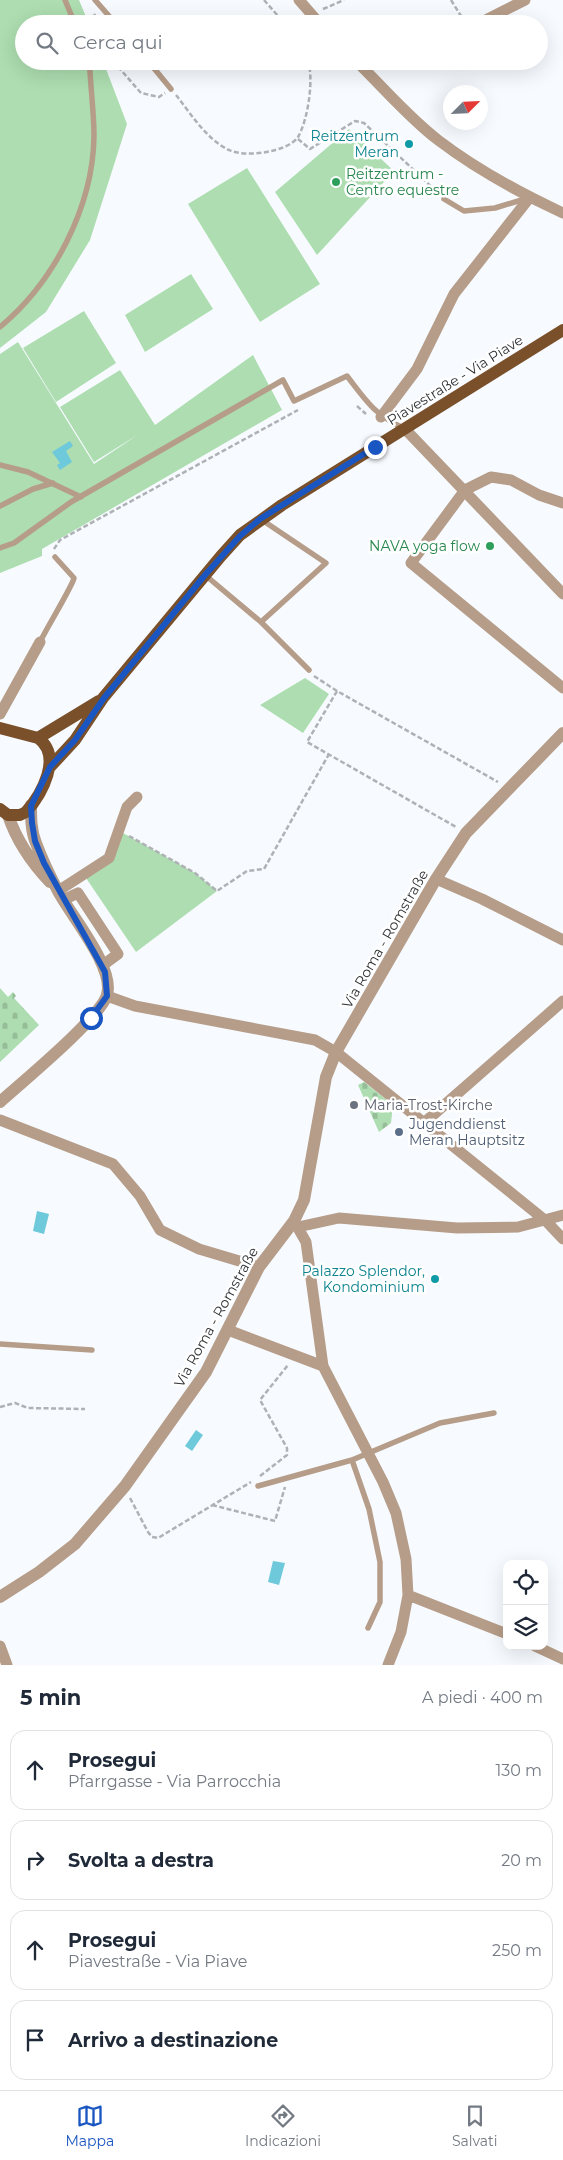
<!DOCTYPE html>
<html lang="it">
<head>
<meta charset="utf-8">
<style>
  :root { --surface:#fff; --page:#f6f6f7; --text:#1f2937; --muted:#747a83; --line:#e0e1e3; --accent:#1956c2 }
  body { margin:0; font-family:Montserrat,sans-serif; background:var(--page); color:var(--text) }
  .controls { position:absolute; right:15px; bottom:15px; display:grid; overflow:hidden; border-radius:10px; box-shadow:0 5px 20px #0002 }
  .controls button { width:45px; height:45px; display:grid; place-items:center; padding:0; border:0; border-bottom:1px solid var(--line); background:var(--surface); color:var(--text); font:25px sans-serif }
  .compass { position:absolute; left:443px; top:85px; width:45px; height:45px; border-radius:50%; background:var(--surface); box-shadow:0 5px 20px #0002; rotate:66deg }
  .stop { position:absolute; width:15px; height:15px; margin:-11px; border:4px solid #1956c2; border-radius:50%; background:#fff }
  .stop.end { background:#1956c2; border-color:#fff; box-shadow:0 1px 5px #0008 }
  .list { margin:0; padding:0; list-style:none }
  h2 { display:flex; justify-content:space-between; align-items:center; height:65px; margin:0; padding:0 20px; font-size:21px }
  h2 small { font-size:16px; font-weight:400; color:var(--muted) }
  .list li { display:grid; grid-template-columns:32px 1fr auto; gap:15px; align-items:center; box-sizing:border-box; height:80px; margin:0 10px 10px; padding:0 10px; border:1px solid var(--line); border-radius:15px }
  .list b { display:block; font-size:19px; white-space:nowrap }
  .list p { margin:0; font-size:16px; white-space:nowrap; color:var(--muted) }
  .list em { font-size:16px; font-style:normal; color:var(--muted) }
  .icon { flex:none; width:28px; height:28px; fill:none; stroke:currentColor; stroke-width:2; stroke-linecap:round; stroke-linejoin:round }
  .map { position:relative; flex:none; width:563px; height:1665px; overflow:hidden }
  .search { position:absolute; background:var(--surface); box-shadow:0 5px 20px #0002; left:15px; right:15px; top:15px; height:55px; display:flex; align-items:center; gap:12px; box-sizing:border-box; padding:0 18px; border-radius:28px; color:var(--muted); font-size:19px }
  .sheet { height:425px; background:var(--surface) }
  nav { display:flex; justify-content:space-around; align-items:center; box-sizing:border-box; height:70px; border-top:1px solid var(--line); background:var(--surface); font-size:14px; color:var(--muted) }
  nav a { display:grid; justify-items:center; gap:2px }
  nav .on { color:var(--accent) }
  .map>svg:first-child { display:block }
  .green { fill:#adddb0 }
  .cemetery { fill:url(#cemetery-stones) }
  .water { fill:#6ec9db }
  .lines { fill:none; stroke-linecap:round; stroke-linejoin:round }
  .path { stroke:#afb2b5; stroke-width:2.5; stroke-dasharray:5 2.5; stroke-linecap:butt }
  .service { stroke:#b69d89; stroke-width:5.5 }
  .minor { stroke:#b69d89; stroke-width:11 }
  .tertiary { stroke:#b69d89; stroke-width:12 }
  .primary { stroke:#7a502b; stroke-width:12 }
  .route { stroke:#1956c2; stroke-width:6 }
  .culture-dot { fill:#0f9aa8; stroke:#fff; stroke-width:2 }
  .leisure-dot { fill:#2e9e5b; stroke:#fff; stroke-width:2 }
  .worship-dot { fill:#6b7280; stroke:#fff; stroke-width:2 }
  .service-dot { fill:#5c6f8a; stroke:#fff; stroke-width:2 }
  .labels { text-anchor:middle; stroke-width:5; stroke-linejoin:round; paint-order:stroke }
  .culture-label { font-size:14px; fill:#0d838f; stroke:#fff; text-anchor:end }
  .leisure-label { font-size:14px; fill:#27864d; stroke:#fff; text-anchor:start }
  .street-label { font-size:14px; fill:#303234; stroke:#fff }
  .worship-label { font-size:14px; fill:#5b616d; stroke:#fff; text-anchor:start }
  .service-label { font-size:14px; fill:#4e5e75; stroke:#fff; text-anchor:start }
</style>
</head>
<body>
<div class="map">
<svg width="563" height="1665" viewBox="0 0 563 1665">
  <defs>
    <pattern id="cemetery-stones" width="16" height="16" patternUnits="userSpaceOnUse" patternTransform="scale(1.25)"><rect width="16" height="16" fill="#adddb0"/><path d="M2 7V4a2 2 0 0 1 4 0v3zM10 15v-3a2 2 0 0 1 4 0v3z" fill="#95be98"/></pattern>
  </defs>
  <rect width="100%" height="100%" fill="#f7fbff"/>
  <!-- green -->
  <path class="green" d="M 0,0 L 79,0 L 89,24 L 24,24 L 24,61 L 103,61 L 127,124 L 90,240 L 46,312 L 0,348 Z
    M 349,129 L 394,171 L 317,255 L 275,192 Z
    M 247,168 L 320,284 L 260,322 L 188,204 Z
    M 191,274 L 213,309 L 145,352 L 125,315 Z
    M 84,311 L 116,363 L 56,402 L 23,348 Z
    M 18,342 L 94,464 L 139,434 L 94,462 L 60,407 L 120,370 L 155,425 L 253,355 L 282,410 L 42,549 L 42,556 L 0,573 L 0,354 Z
    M 305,678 L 329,694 L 303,733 L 260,705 Z
    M 123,833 L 195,873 L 217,891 L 136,952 L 86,878 Z"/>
  <!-- cemetery -->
  <path class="cemetery" d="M 0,988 L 8,997 L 13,992 L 16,996 L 14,998 L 39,1025 L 0,1062 Z
    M 364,1082 L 393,1105 L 391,1123 L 379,1132 L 358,1085 Z"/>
  <!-- water -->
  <path class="water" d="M 70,441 L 73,446 L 66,451 L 72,462 L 60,470 L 57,465 L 60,463 L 52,452 Z
    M 37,1211 L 49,1214 L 44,1234 L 33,1231 Z
    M 196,1430 L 203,1435 L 192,1451 L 185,1446 Z
    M 273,1561 L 285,1563 L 279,1585 L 268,1582 Z"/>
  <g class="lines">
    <!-- path -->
    <path class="path" d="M 264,0 L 285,24
      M 451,0 L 466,24
      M 323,9 L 344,0
      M 94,14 L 100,24
      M 113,61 L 141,93 L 159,97 L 165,93
      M 376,66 L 381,61
      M 176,95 C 191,114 207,140 229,150 C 245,158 288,152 298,137 C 308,120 314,79 308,61
      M 298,139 L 310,149 L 355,121 L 364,123 L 438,193
      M 357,406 L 366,414
      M 54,549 L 60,540 L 298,410
      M 314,676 L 337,691 L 498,782
      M 337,691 L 307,742 L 456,827
      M 129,836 L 195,873 L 217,891 L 247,871 L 264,869 L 329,754
      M 0,1407 L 15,1403 L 28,1408 L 85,1409
      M 260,1476 L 287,1455 L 287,1448 L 260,1400 L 288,1365
      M 130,1498 L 148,1532 L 152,1537 L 158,1538 L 251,1482
      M 212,1505 L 275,1521 L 285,1487"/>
    <!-- service -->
    <path class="service" d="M 65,0 L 75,24
      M 95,0 L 116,24
      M 148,61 L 171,89
      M 444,199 L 464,211 L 495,208 L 528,198
      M 0,327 C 54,282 93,207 94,136 C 94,114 91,92 90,71 L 87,61
      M 0,465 L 28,472 L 81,497
      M 0,506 L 33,489 L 53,483
      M 0,548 L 14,543 L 71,502 L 283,380 L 294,401 L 347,376 C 367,402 373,413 403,428
      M 205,575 L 261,622 L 326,563 L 262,520
      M 261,622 L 309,670
      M 40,642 C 45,631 73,585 74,578 L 55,557
      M 0,1344 L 92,1350
      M 352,1460 L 369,1509 L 380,1562 L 380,1602 L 368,1628
      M 258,1486 L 352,1460 L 440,1423 L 494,1413"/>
    <!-- minor -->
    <path class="minor" d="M 299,0 L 320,24
      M 478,24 L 525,0
      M 356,61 C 383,87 408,117 438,140 C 476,169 520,193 563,213
      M 381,417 L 417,369 L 454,294 L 530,197
      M 405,429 L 563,594
      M 563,503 L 539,495 L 511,480 L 491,477 L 465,490 L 411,563 L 563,688
      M 0,714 L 40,642
      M 436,879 L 482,899 L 563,940
      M 58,891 L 109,858 L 127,807 L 137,797
      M 63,900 L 78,893 L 118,954 L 103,965
      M 107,996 L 135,1006 L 315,1040 L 336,1052 L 546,1221 L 563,1239
      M 0,1120 L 113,1164 L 140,1196 L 160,1230 L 199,1249 L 259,1267
      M 425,1122 L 563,1001
      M 294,1221 L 306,1242 L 323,1366 L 383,1482 L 396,1513 L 406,1559 L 408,1595 L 401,1632 L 388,1665
      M 298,1227 L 339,1218 L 457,1228 L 518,1227 L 563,1215
      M 228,1330 L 323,1366
      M 408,1595 L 507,1634
      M 0,1646 L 7,1665
      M 535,1646 L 563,1659"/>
    <!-- tertiary -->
    <path class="tertiary" d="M 8,815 C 17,842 31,862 50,882
      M 0,1102 C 21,1083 100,1018 107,995 C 115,967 71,916 58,891 C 50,876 42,859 36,843 C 31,831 31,818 31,805
      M 0,1597 L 39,1572 L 75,1544 L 125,1486 L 206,1372 L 259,1267 L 294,1221 L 304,1200 L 326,1077 L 336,1052 L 436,879 L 466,833 L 563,733"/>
    <!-- primary -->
    <path class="primary" d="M 0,728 L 38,738 C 63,756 42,794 26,812 L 20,815 L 8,815 L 0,809
      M 38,738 L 99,701
      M 50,767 L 75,740 L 103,698 L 221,556 L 240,535 L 282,505 L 563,330"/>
  </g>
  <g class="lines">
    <!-- route -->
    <path class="route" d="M 91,1018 L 107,996 L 105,972 L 44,863 L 35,841 L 32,823 L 31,806 L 50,767 L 75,740 L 104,698 L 205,575 L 240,536 L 260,519 L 375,447"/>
  </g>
  <!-- markers -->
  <g class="culture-dot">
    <circle cx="409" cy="144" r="5"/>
    <circle cx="435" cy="1279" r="5"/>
  </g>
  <g class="leisure-dot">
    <circle cx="336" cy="182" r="5"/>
    <circle cx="490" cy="546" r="5"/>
  </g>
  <circle class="worship-dot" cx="354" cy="1105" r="5"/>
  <circle class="service-dot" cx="399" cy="1132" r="5"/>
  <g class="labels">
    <!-- culture labels -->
    <g class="culture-label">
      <text x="399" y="141">Reitzentrum<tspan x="399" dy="16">Meran</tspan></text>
      <text x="425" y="1276">Palazzo Splendor,<tspan x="425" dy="16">Kondominium</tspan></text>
    </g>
    <!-- leisure labels -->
    <g class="leisure-label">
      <text x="346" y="179">Reitzentrum -<tspan x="346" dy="16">Centro equestre</tspan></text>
      <text x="480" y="551" text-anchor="end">NAVA yoga flow</text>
    </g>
    <!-- street labels -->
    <g class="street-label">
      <text transform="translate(455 380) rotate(-32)" y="5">Piavestraße - Via Piave</text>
      <text transform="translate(385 939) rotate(-60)" y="5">Via Roma - Romstraße</text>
      <text transform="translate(216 1317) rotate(-61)" y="5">Via Roma - Romstraße</text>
    </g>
    <!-- worship labels -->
    <g class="worship-label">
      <text x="364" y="1110">Maria-Trost-Kirche</text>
    </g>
    <!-- service labels -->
    <g class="service-label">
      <text x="409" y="1129">Jugenddienst<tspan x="409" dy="16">Meran Hauptsitz</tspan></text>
    </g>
  </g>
</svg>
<div class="controls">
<button><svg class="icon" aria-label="locate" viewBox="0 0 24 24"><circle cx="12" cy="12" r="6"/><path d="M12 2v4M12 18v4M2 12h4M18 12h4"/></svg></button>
<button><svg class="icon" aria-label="layers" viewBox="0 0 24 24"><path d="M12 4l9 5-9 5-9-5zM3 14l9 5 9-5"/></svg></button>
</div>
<svg class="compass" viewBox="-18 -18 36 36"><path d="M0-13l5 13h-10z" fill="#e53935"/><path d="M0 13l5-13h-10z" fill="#747a83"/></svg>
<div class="stop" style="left:91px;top:1018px"></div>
<div class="stop end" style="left:375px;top:447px"></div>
<div class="search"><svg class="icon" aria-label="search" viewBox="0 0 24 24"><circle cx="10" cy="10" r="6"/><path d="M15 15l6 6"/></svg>Cerca qui</div>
</div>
<section class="sheet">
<h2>5 min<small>A piedi · 400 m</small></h2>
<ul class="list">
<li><svg class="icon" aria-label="ahead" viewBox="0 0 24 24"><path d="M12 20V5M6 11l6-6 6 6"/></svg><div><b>Prosegui</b><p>Pfarrgasse - Via Parrocchia</p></div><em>130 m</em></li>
<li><svg class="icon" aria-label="right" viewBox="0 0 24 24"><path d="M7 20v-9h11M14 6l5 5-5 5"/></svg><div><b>Svolta a destra</b></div><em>20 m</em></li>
<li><svg class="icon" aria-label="ahead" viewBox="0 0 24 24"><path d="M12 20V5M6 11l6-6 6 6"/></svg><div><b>Prosegui</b><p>Piavestraße - Via Piave</p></div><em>250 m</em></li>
<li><svg class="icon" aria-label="arrive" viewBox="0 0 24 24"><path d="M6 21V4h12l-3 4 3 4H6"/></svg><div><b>Arrivo a destinazione</b></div></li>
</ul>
</section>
<nav>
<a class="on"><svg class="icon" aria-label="map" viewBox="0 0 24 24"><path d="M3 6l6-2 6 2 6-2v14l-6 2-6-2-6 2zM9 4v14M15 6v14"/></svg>Mappa</a>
<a><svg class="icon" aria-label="directions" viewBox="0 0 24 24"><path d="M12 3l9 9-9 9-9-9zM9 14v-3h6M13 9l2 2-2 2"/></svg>Indicazioni</a>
<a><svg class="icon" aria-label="saved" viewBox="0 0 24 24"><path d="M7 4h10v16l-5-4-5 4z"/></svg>Salvati</a>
</nav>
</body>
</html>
